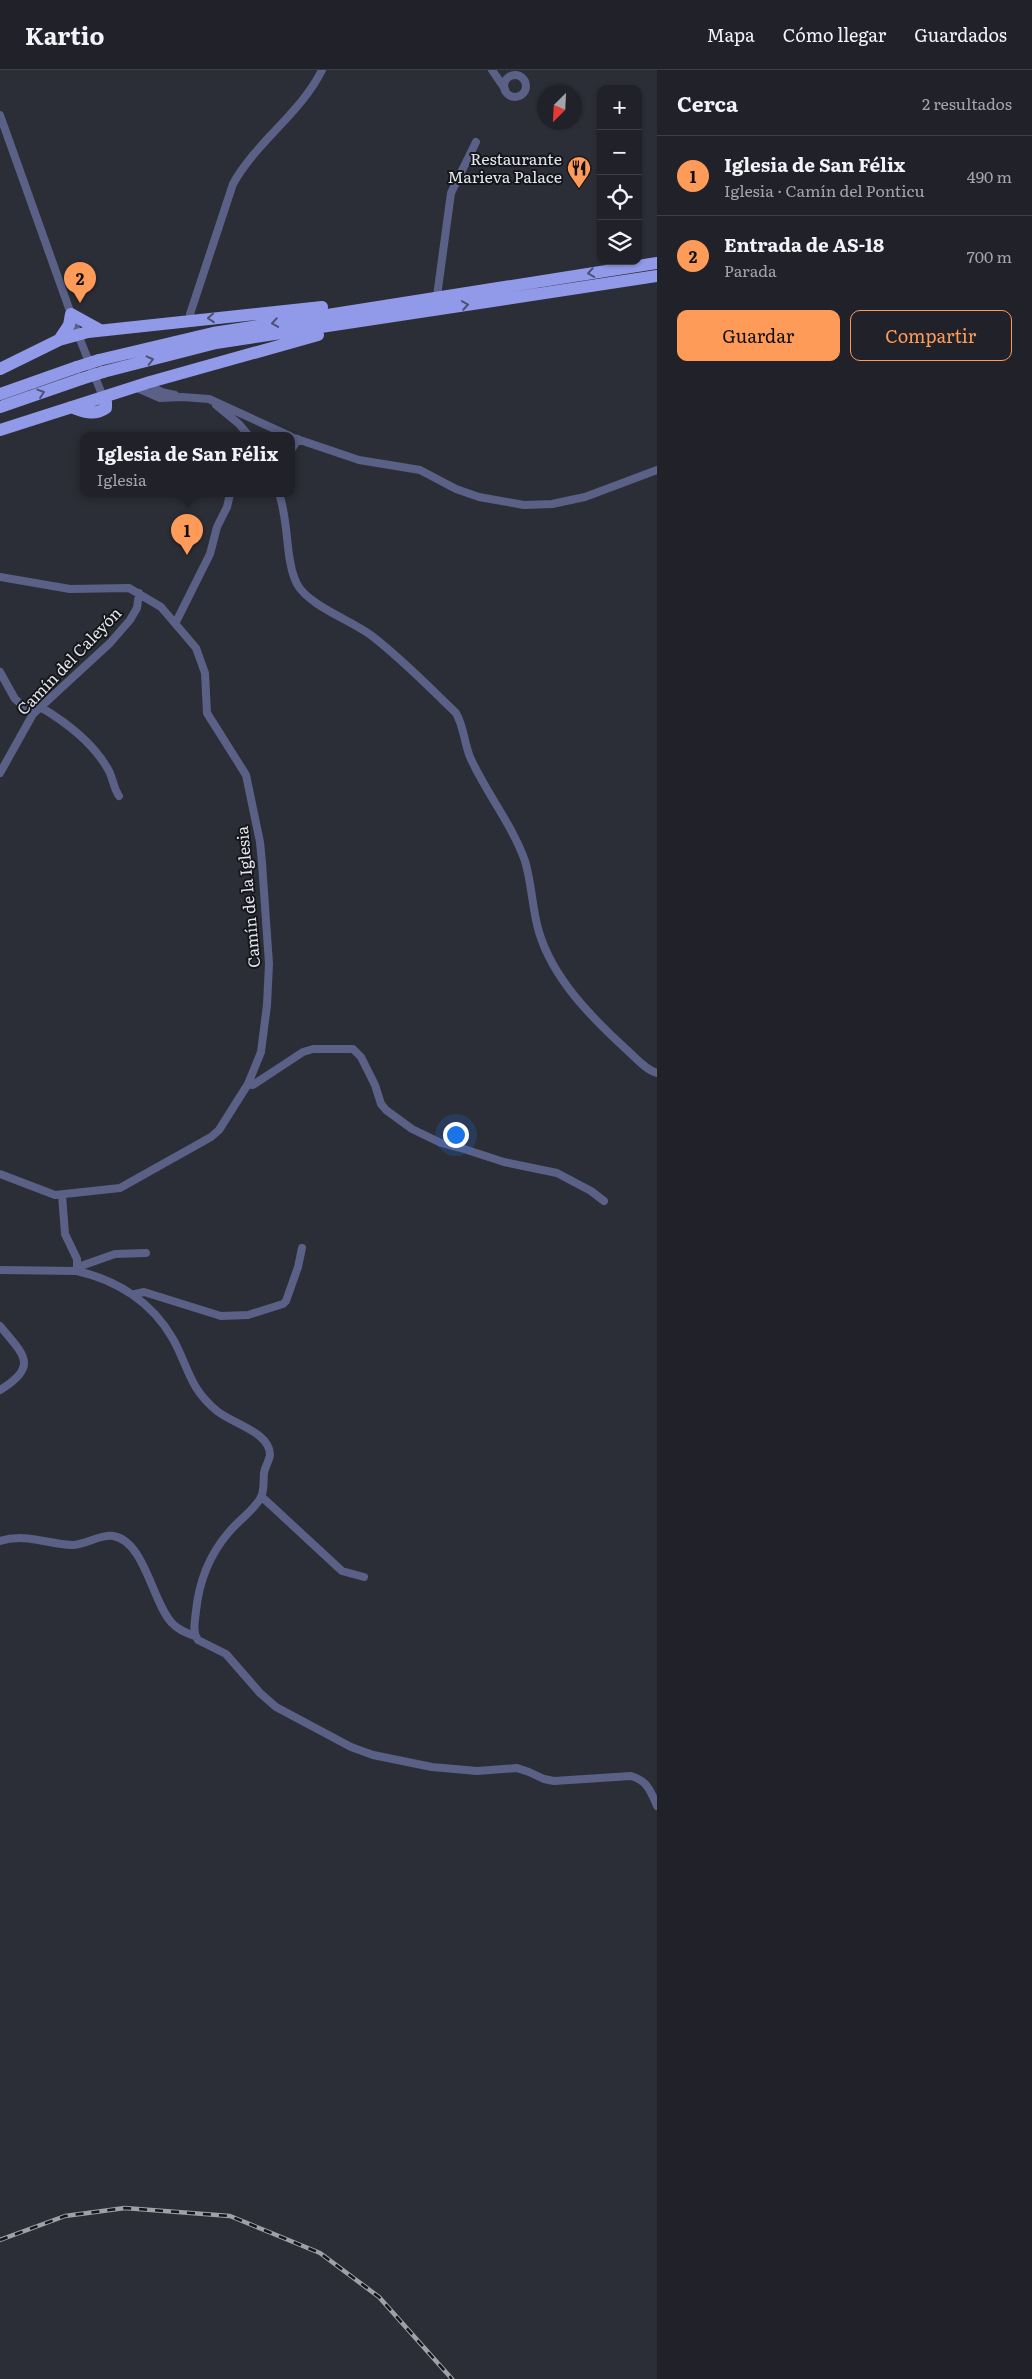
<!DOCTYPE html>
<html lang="es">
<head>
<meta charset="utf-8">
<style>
  :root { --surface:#212229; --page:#2d2f35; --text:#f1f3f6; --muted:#a2a4a8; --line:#3e3f46; --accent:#fe9b59 }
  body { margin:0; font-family:Literata,serif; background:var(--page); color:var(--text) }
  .controls { position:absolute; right:15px; top:15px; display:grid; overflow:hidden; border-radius:10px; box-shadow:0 1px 4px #0004 }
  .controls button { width:45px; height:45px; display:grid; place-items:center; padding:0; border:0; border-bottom:1px solid var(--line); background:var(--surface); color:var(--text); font:25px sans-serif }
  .compass { position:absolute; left:537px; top:15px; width:45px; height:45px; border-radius:50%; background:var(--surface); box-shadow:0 1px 4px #0004; rotate:204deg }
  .you { position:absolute; left:455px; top:1064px; width:18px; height:18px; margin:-12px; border:4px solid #fff; border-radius:50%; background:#1a73e8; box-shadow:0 0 0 8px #1a73e833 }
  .badge { display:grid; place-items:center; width:32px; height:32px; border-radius:50%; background:var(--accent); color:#111; font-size:16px; font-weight:700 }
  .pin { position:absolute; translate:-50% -41px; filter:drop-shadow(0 1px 2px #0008) }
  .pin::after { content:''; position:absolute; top:26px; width:18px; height:15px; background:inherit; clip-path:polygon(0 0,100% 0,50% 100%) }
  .popup { position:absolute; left:80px; top:362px; width:215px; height:65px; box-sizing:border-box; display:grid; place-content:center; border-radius:10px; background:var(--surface); filter:drop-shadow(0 1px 4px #0005); font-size:16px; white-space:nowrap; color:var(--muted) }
  .popup b { font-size:19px; color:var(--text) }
  .popup::after { content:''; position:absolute; left:50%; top:100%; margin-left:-10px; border:10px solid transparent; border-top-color:var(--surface) }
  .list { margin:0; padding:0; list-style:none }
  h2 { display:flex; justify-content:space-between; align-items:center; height:65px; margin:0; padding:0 20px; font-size:21px }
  h2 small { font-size:16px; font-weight:400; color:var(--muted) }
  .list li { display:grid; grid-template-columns:32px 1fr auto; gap:15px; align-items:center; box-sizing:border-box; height:80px; padding:0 20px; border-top:1px solid var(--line) }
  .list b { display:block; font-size:19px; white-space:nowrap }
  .list p { margin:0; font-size:16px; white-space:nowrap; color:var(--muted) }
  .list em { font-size:16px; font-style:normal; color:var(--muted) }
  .actions { display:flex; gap:10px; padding:15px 20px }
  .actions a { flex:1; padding:11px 0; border:1px solid var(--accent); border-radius:10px; text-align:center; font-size:18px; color:var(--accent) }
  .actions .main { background:var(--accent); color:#111 }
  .icon { flex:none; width:28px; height:28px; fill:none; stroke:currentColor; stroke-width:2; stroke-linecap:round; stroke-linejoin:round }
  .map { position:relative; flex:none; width:657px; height:2309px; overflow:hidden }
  header { display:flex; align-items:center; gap:30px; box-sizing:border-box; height:70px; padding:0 25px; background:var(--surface); border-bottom:1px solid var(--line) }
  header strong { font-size:24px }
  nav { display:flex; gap:28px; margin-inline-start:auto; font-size:18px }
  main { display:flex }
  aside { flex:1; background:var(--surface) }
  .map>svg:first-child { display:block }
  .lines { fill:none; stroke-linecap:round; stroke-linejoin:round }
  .minor { stroke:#5b6087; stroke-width:8 }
  .trunk { stroke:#919ae8; stroke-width:12 }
  .rail-casing { stroke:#9fa0a8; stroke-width:4.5 }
  .rail { stroke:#15161a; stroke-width:2.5; stroke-dasharray:8; stroke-linecap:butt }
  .trunk-bridge { stroke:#919ae8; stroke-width:12 }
  .oneway { stroke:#4d5177 }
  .labels { text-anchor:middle; stroke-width:4; stroke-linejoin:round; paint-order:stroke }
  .poi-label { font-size:16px; fill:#e4e5ec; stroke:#15161a; text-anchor:end }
  .street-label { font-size:16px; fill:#e4e5ec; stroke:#15161a }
</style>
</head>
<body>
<header>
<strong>Kartio</strong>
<nav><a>Mapa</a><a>Cómo llegar</a><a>Guardados</a></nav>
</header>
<main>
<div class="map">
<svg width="657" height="2309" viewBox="0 0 657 2309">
  <rect width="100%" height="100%" fill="#2c2e37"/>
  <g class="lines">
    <!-- minor -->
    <path class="minor" d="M 492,0 L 505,19
      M504 16a11 11 0 1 1 22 0a11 11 0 1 1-22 0Z
      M 0,45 L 81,272 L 103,327
      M 437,226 L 451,123 L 476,72
      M 192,250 L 190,244 L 233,114 C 256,72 301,43 322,0
      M 150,312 C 156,322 165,323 175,325
      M 135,317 L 160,328 L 182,327 L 209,329 L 290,366
      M 216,335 L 239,354 L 249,366
      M 291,367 L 359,390 L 420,400 L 456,419 L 479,427 L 524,435 L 552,434 L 585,427 L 657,400
      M 291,380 L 298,369
      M 279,424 C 289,450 285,491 297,514 C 309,536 351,550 372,566 C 402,589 429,617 456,643 C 464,657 464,672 470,687 C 486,723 512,754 525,791 C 532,814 532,839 539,862 C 553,909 592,948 627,980 C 636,988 646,1000 657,1003
      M 0,507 L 70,519 L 129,518 L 161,537 L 196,578 L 205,603 L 207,643 L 246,705 L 260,772 L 262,793 L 269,894 L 267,935 L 261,982 L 248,1014 L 219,1060 L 211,1067 L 120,1118 L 55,1125 L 0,1104
      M 176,552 L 210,484 L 217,457 L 227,437 L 230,424
      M 0,602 L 15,629 L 33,644
      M 42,638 C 67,653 95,675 109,701 C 113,709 114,719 119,726
      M 0,703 L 33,644 L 110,573 L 130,550 L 137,538 L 139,523
      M 248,1014 L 253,1015 L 303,982 L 313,979 L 353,979 L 361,987 L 375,1015 L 381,1034 L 386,1040 L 412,1059 L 441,1073 L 464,1079 L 504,1092 L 557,1103 L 591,1121 L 604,1131
      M 62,1125 L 65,1164 L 77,1189 L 77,1201
      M 78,1197 L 115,1184 L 146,1183
      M 0,1200 L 77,1201 C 117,1210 152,1232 173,1269 C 189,1298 189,1318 217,1341 C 233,1354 270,1362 270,1385 C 269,1391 265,1397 264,1403 C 263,1412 265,1421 260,1429 C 252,1442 239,1450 229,1462 C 210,1484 199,1512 196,1541 C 195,1551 192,1562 198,1570 L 226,1584 L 260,1623 L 276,1637 L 351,1677 L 373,1685 L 432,1697 L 477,1701 L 517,1698 L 529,1702 L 544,1709 L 554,1711 L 631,1706 C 648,1711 651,1722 657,1736
      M 135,1224 L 144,1222 L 221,1246 L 248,1245 L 283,1234 L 286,1231 L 298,1197 L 302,1178
      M 0,1256 C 23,1284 40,1296 0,1320
      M 262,1427 L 342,1501 L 364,1507
      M 0,1471 C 25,1463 47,1474 72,1475 C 86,1475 100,1464 113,1466 C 145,1471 152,1532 172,1553 C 178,1560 187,1563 195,1566"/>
    <!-- trunk -->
    <path class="trunk" d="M 59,270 L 69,255 L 71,244 L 100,260
      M 99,290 L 213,263 L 657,193
      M 0,299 L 59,270 L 88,262 L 322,237
      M 103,302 L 216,273 L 657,206
      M 0,324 L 77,297
      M 0,337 L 81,309
      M 71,337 C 83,342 94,346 106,338 L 106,332 L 103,327
      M 0,360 L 150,312 L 318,265"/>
    <!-- rail casing -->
    <g class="rail-casing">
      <path id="rail" d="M 0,2170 L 65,2146 L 125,2138 L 230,2146 L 320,2183 L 379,2227 L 452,2309"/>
    </g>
    <!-- rail -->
    <use href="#rail" class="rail"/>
    <!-- trunk-bridge -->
    <path class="trunk-bridge" d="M 77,297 L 99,290
      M 81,309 L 103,302"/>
  </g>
  <!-- one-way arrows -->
  <defs><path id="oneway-chevron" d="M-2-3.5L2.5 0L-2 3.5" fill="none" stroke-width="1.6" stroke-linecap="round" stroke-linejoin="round" transform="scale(1.25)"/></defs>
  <g class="oneway">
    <use href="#oneway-chevron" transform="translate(591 203) rotate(171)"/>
    <use href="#oneway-chevron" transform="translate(465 235) rotate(-9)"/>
    <use href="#oneway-chevron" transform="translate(211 248) rotate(175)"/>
    <use href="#oneway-chevron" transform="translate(275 253) rotate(171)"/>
    <use href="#oneway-chevron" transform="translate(150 290) rotate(-14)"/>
    <use href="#oneway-chevron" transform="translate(41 323) rotate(-19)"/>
  </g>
  <!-- icons -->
  <defs>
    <g id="restaurant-pin" transform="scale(1.25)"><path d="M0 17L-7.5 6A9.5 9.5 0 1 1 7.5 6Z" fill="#fe9b59" stroke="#15161a"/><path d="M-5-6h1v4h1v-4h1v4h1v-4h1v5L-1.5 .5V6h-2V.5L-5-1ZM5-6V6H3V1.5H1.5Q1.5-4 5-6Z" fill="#111"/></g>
  </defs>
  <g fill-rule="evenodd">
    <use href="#restaurant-pin" x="579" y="98"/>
  </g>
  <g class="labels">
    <!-- poi labels -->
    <g class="poi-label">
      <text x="562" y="95">Restaurante<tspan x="562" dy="18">Marieva Palace</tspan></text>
    </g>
    <!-- street labels -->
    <g class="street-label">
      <text transform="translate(69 591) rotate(-46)" y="6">Camín del Caleyón</text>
      <text transform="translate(248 827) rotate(-95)" y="6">Camín de la Iglesia</text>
    </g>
  </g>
</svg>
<div class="controls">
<button>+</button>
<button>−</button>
<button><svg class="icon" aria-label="locate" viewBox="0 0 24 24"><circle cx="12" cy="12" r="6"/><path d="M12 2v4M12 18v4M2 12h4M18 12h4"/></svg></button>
<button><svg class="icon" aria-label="layers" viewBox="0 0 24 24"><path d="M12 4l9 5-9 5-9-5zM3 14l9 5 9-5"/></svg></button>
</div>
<svg class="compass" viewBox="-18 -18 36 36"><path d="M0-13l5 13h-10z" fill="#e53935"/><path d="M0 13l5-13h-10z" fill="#a2a4a8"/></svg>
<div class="you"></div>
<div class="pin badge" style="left:187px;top:485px">1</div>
<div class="popup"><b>Iglesia de San Félix</b>Iglesia</div>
<div class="pin badge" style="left:80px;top:233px">2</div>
</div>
<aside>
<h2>Cerca<small>2 resultados</small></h2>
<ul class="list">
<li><span class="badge">1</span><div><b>Iglesia de San Félix</b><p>Iglesia · Camín del Ponticu</p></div><em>490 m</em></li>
<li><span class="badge">2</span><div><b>Entrada de AS-18</b><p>Parada</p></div><em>700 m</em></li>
</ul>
<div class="actions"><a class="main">Guardar</a><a>Compartir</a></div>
</aside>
</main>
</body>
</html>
